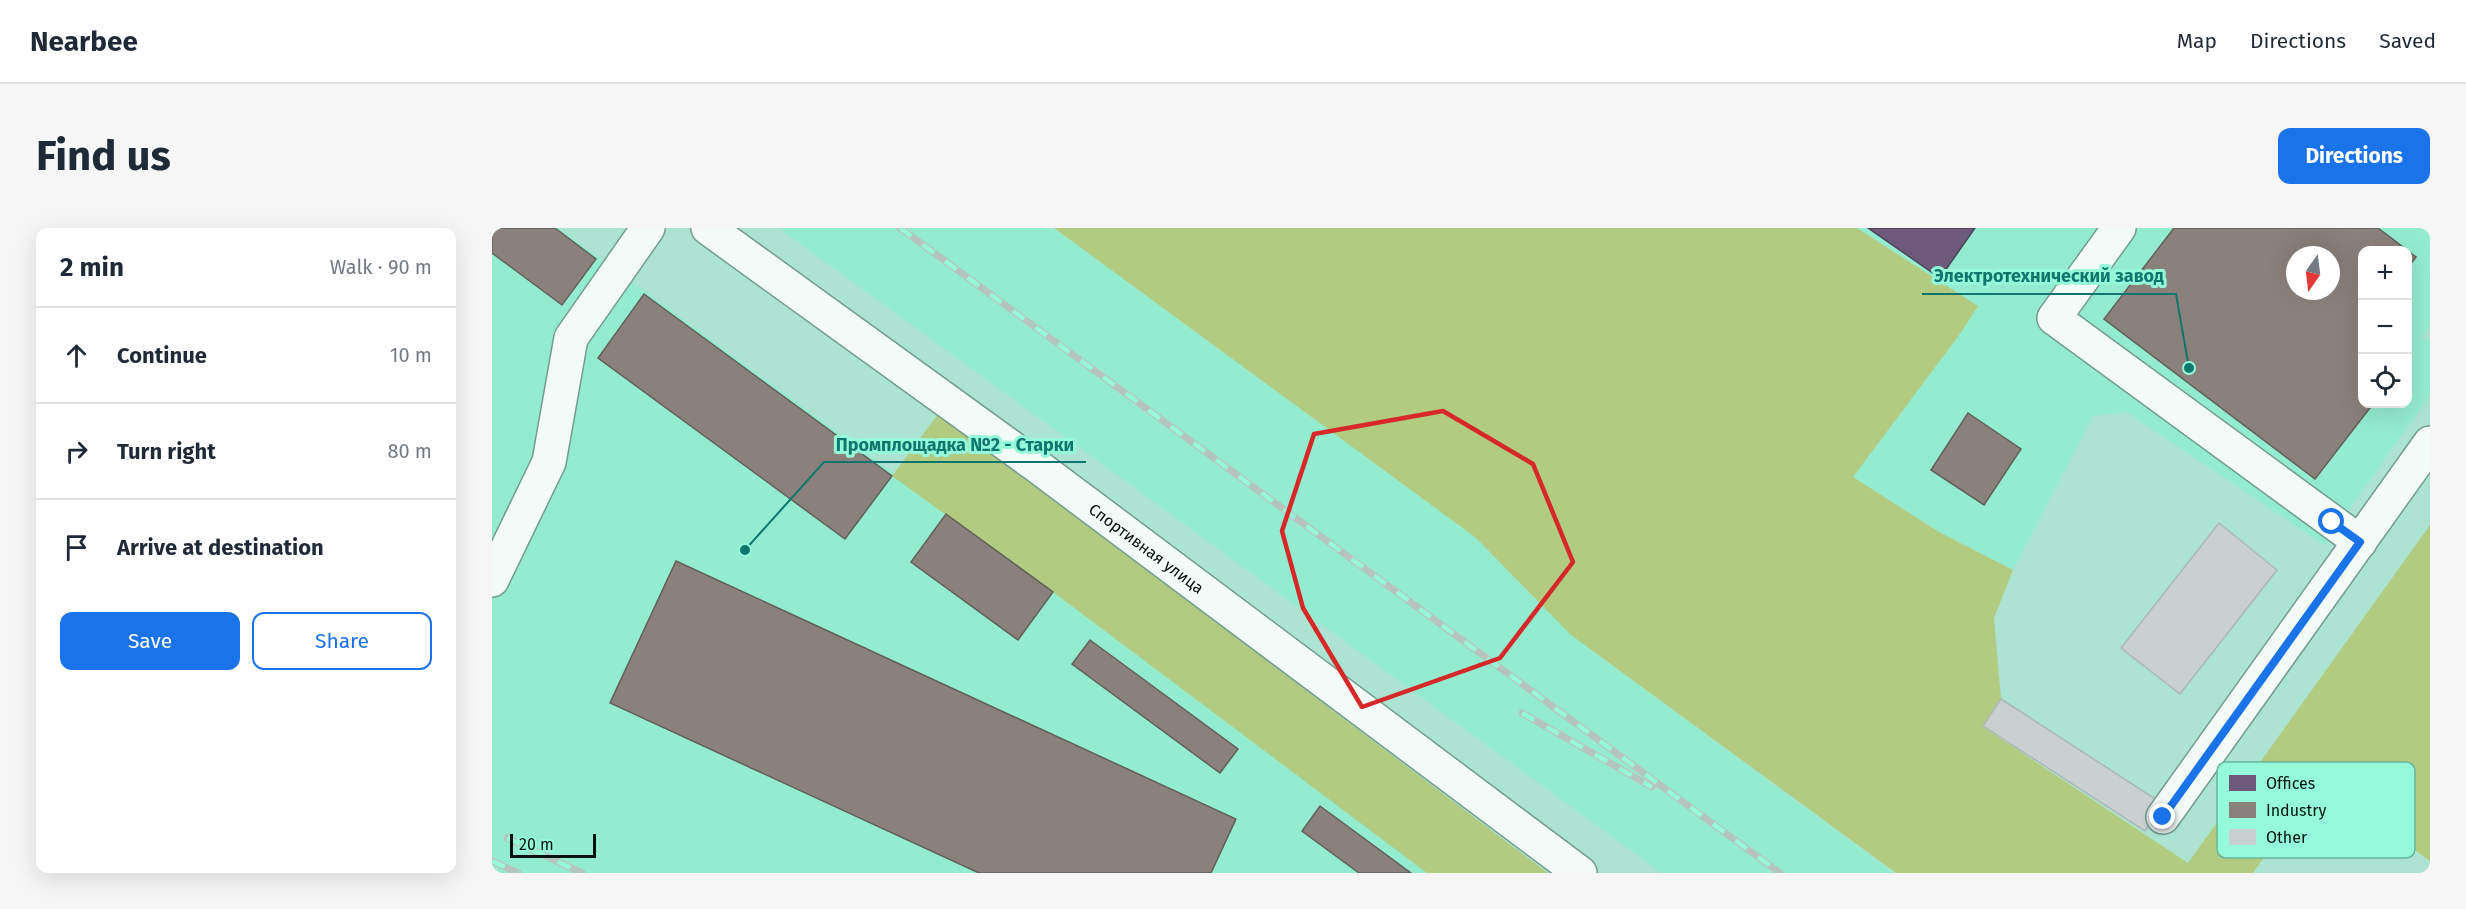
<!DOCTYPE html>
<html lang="en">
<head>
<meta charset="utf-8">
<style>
  :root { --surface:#fff; --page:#f6f6f7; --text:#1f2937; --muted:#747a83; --line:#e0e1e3; --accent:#1a73e8 }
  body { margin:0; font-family:"Fira Sans",sans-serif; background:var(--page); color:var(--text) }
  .controls { position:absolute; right:18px; top:18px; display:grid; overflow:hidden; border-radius:12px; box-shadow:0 6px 24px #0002 }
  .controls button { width:54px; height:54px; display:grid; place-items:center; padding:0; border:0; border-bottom:2px solid var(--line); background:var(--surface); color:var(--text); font:30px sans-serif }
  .compass { position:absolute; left:1794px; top:18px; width:54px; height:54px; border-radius:50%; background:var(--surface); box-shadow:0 6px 24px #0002; rotate:194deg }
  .scale { position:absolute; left:18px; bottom:15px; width:86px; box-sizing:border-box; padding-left:6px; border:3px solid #00120c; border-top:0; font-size:16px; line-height:21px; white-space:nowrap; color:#00120c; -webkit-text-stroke:4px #95fada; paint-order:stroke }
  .stop { position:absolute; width:18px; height:18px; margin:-14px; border:4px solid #1a73e8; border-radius:50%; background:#fff }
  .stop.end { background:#1a73e8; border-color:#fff; box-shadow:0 2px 6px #0008 }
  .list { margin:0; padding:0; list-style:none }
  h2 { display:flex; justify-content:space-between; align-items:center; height:78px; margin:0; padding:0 24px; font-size:26px }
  h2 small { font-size:20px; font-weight:400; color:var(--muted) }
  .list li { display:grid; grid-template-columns:39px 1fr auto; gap:18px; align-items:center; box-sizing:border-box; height:96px; padding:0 24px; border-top:2px solid var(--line) }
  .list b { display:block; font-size:22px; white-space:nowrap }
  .list em { font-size:20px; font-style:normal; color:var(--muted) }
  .actions { display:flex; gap:12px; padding:18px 24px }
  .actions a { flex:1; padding:14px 0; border:2px solid var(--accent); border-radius:12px; text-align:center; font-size:21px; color:var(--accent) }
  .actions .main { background:var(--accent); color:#fff }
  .icon { flex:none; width:33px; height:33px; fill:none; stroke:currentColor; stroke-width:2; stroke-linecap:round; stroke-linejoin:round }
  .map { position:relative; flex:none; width:1938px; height:645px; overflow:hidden; border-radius:12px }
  header { display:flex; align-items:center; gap:36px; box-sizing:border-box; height:84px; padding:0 30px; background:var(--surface); border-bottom:2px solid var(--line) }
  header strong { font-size:28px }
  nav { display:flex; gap:33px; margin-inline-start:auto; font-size:21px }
  .intro { display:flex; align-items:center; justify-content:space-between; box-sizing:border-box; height:144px; padding:0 36px }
  h1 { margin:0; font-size:42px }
  .button { padding:15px 27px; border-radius:12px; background:var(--accent); color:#fff; font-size:21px; font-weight:700 }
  main { display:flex; gap:36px; padding:0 36px }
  aside { flex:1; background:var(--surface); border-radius:12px; box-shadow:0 6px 24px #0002 }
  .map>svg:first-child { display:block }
  .built { fill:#94ecd0; fill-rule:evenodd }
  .green { fill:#b1cc81 }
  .offices { fill:#6d597a; stroke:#4c4459; stroke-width:1.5 }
  .industry { fill:#8a817c; stroke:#61605a; stroke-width:1.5; fill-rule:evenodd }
  .building { fill:#c8d1d0; stroke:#aeb7b6; stroke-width:1.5 }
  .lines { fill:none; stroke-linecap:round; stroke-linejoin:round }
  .minor-casing { stroke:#749c90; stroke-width:36 }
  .minor { stroke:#f3fbf8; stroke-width:33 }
  .rail-casing { stroke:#b6c4bf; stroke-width:7 }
  .rail { stroke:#95fada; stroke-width:4.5; stroke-dasharray:14; stroke-linecap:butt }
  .route { stroke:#1a73e8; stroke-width:8 }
  .marked { fill:none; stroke:#d62828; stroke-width:4.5; stroke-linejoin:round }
  .labels { text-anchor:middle; stroke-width:6; stroke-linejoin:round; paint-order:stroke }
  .street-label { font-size:16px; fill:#00120c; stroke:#95fada }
  .key { fill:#95fada; stroke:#68b49c; stroke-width:1.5 }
  .key-label { font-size:16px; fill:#00120c }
  .leader { fill:none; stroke:#0f766e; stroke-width:2 }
  .callout-dot { fill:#0f766e; stroke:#95fada; stroke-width:2 }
  .callout-label { font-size:18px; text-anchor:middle; font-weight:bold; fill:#0f766e; stroke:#95fada; stroke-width:6; stroke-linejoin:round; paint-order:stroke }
</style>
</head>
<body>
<header>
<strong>Nearbee</strong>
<nav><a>Map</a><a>Directions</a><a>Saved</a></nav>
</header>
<div class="intro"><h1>Find us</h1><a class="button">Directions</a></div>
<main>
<aside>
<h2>2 min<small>Walk · 90 m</small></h2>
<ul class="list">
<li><svg class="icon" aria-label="ahead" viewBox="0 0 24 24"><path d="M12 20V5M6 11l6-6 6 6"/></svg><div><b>Continue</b></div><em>10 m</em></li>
<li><svg class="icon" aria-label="right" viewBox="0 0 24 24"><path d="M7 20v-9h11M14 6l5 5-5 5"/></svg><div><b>Turn right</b></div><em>80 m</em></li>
<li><svg class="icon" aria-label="arrive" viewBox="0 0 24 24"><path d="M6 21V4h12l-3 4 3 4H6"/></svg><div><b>Arrive at destination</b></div></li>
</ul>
<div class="actions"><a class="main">Save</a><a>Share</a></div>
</aside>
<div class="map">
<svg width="1938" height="645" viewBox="0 0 1938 645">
  <rect width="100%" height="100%" fill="#ace3d2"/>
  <!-- built -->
  <path class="built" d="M 0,0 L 66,0 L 948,645 L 0,645 Z
    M 287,0 L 562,0 L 983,309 L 1079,407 L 1402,645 L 1170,645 Z
    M 1365,0 L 1938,0 L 1938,98 L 1930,109 L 1938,114 L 1938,167 L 1832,317 L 1635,184 L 1601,188 L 1521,342 L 1447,304 L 1361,249 L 1468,106 L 1486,78 ZM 1870,22 L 1916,22 L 1916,176 L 1870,176 ZM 1803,27 L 1839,27 L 1839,63 L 1803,63 Z"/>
  <!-- green -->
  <path class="green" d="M 562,0 L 1365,0 L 1486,78 L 1468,106 L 1361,249 L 1447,304 L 1521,342 L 1502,390 L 1509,471 L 1491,499 L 1696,635 L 1938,297 L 1938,633 L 1826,553 L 1761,645 L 1404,645 L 1079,407 L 983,309 Z
    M 447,185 L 1056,645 L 935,645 L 561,364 L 400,248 Z"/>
  <!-- offices -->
  <path class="offices" d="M 1376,0 L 1483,0 L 1448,50 Z"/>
  <!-- industry -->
  <path class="industry" d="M 0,0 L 63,0 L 104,31 L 70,77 L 0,25 Z
    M 1682,0 L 1886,0 L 1915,22 L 1870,22 L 1870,99 L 1868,103 L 1870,105 L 1870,176 L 1881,176 L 1823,251 L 1612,91 ZM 1803,27 L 1839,27 L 1839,63 L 1803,63 Z
    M 1916,23 L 1924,29 L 1916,40 Z
    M 152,66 L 400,248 L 353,311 L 106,130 Z
    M 1476,185 L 1529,221 L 1492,277 L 1439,242 Z
    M 454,286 L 561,364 L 526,412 L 419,334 Z
    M 184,333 L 744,591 L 719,645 L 487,645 L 118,475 Z
    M 598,412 L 746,521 L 728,545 L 580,436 Z
    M 828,578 L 919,645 L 867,645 L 810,603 Z"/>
  <!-- building -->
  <path class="building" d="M 1727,295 L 1785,342 L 1688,466 L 1629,420 Z
    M 1509,471 L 1671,576 L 1653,603 L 1491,498 Z"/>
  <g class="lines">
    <!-- minor casing -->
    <g class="minor-casing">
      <g id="minor">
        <path id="s1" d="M 216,0 L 545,238 L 1088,645"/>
        <path d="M 1627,0 L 1562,90 L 1868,314"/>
        <path d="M 0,352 L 57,234 L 79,110 L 156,0"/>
        <path d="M 1671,589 L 1938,215"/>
      </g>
    </g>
    <!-- minor -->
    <use href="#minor" class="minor"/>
    <!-- rail casing -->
    <g class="rail-casing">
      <path id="rail" d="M 408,0 L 1288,645
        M 1030,485 L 1160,559
        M 15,610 L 90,645
        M 0,633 L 26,645"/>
    </g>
    <!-- rail -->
    <use href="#rail" class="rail"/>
  </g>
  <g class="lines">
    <!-- route -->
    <path class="route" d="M 1671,589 L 1868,314 L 1840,294"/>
  </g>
  <!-- marked area -->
  <path class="marked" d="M 951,183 L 1041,236 L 1081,334 L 1008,430 L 870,479 L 811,380 L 790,303 L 822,206 Z"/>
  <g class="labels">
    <!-- street labels -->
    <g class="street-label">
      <text dy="6" stroke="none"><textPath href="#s1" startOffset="543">Спортивная улица</textPath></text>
    </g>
  </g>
  <!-- legend -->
  <rect x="1725" y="534" width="198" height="96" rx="9" class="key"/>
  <rect x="1737" y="547" width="27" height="16" fill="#6d597a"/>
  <rect x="1737" y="574" width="27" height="16" fill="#8a817c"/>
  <rect x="1737" y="601" width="27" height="16" fill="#c8d1d0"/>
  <g class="key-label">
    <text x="1774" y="561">Offices</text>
    <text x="1774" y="588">Industry</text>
    <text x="1774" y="615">Other</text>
  </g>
  <!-- callouts -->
  <path class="leader" d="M1697 140L1684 66H1430M253 322L332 234H594"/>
  <g class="callout-dot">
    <circle cx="1697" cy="140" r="6"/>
    <circle cx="253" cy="322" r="6"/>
  </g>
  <g class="callout-label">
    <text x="1557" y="54">Электротехнический завод</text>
    <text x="463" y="223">Промплощадка №2 - Старки</text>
  </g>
</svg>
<div class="controls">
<button>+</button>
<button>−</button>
<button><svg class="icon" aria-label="locate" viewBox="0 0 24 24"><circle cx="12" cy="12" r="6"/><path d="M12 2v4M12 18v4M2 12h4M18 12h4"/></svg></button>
</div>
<svg class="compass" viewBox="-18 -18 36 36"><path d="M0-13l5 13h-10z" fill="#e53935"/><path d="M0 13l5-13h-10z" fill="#747a83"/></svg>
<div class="scale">20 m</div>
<div class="stop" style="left:1840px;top:294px"></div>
<div class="stop end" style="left:1671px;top:589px"></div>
</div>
</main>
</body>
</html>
